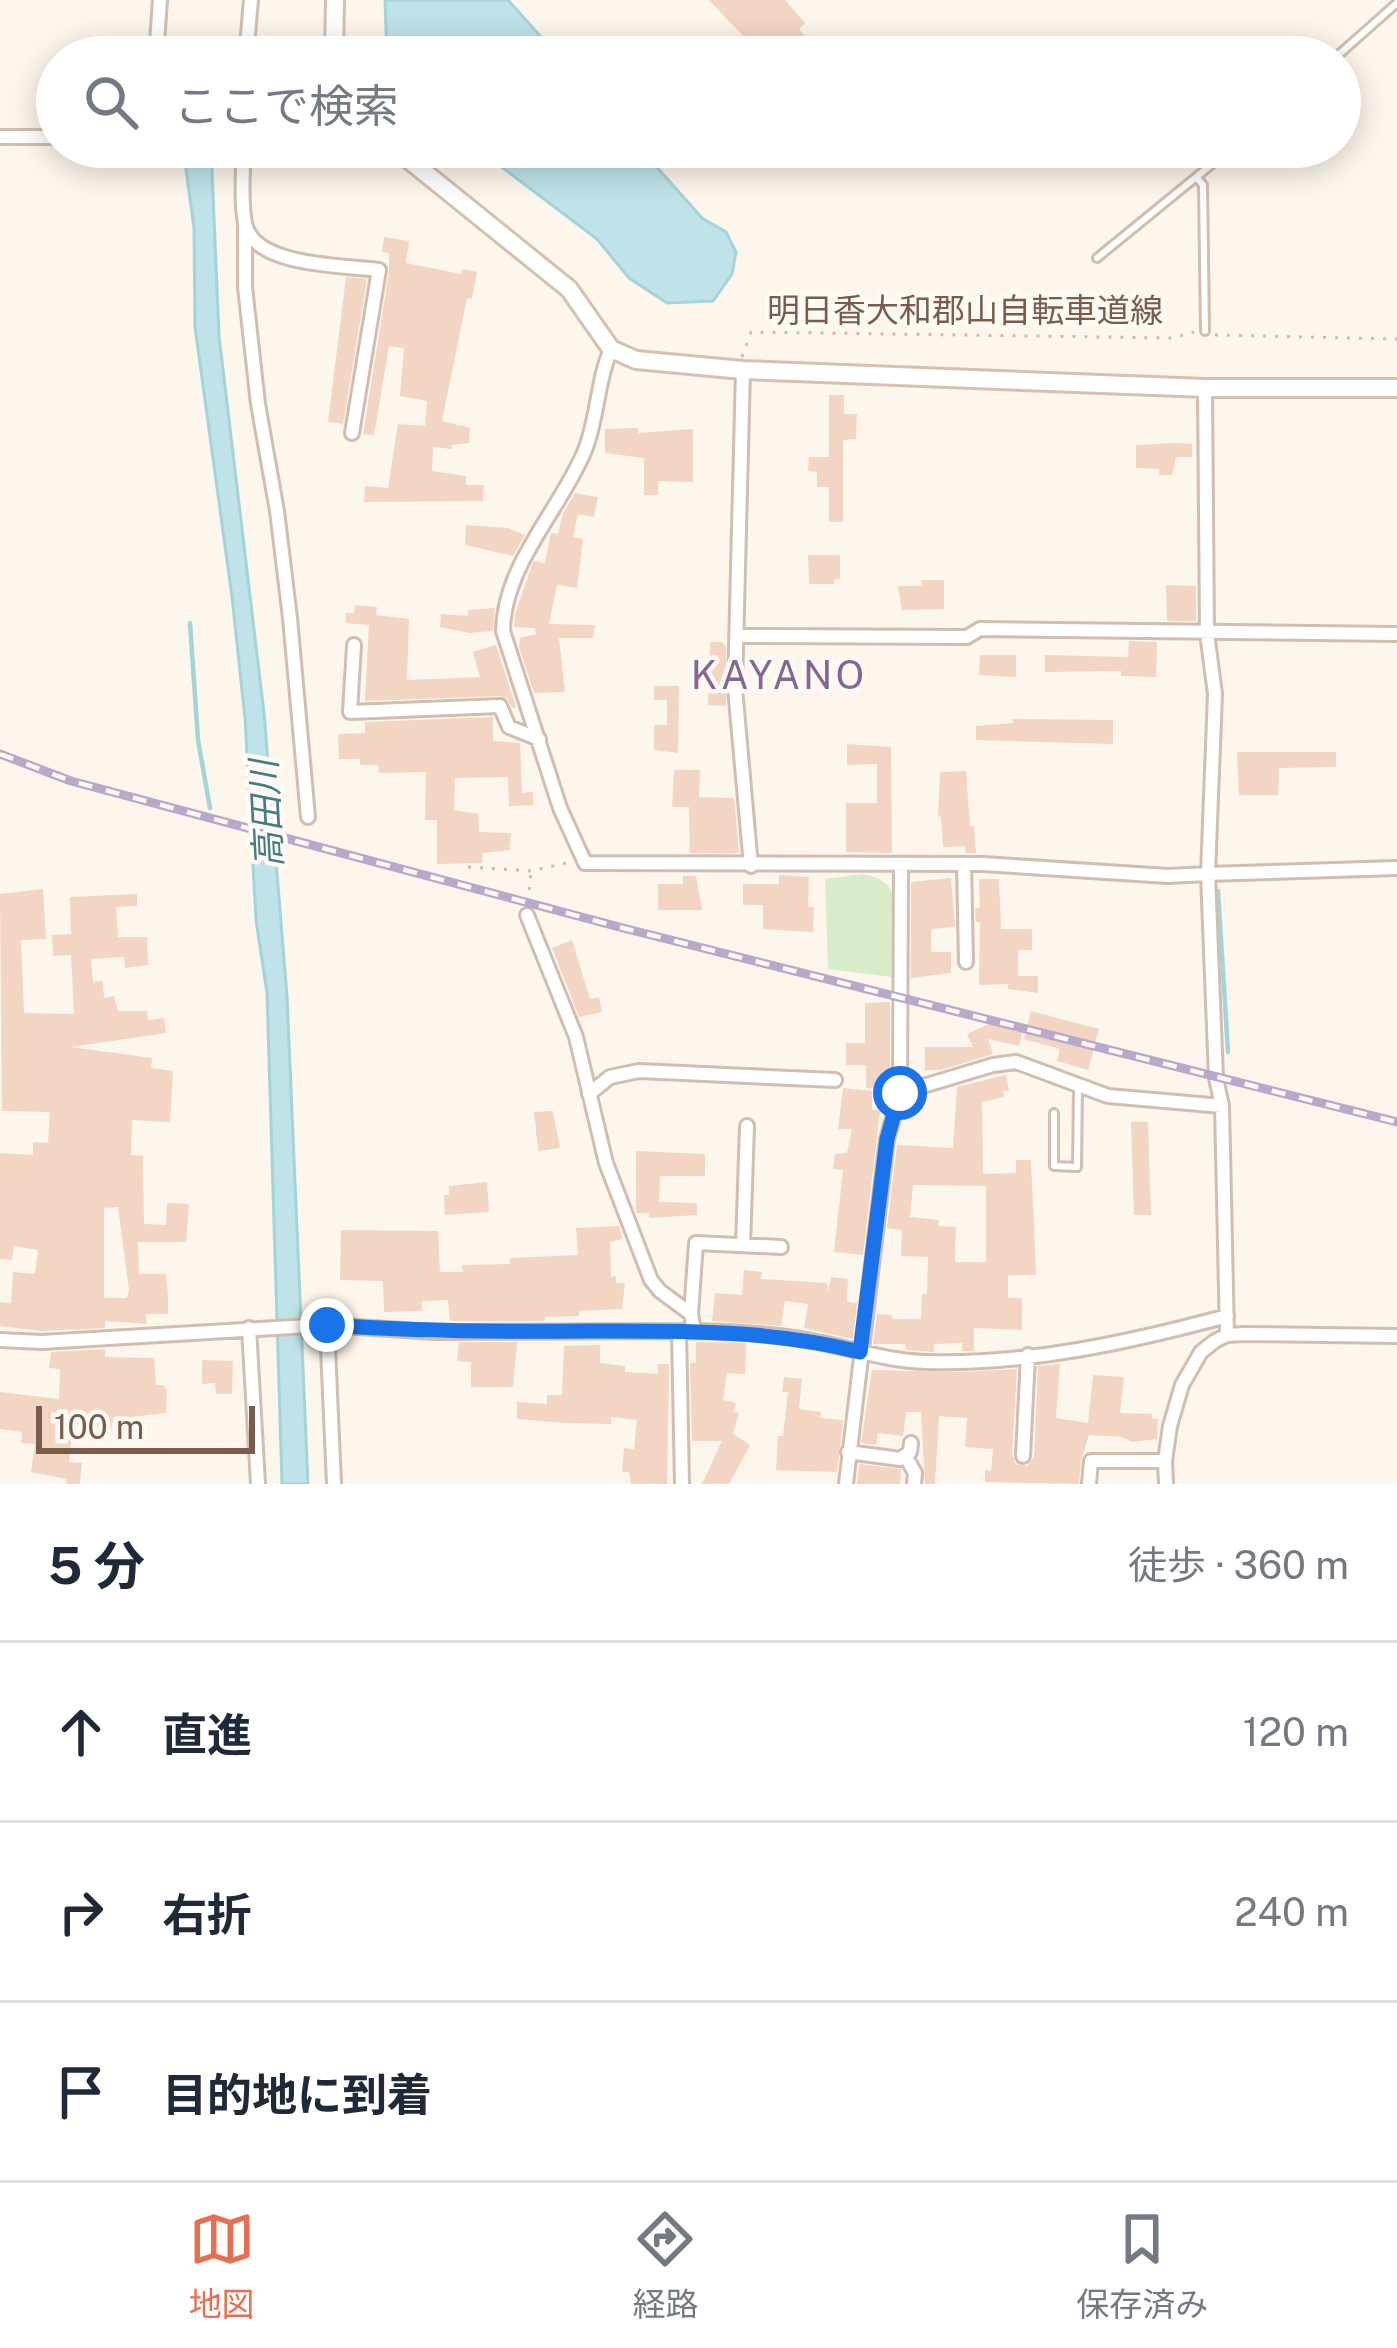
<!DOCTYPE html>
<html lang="ja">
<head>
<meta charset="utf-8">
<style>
  :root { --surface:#fff; --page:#f6f6f7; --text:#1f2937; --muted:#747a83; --line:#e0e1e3; --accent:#e76f51 }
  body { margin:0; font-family:"Public Sans","Noto Sans JP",sans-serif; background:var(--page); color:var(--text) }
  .scale { position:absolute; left:36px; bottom:30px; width:219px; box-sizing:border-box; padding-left:12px; border:6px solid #7a5c4d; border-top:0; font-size:33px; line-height:42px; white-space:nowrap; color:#7a5c4d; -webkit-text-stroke:9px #fffaf3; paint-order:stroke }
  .stop { position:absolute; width:36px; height:36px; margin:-27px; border:9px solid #1a73e8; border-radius:50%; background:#fff }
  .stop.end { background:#1a73e8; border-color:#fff; box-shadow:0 3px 12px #0008 }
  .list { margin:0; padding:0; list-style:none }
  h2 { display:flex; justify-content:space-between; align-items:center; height:156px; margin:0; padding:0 48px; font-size:51px }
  h2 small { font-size:39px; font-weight:400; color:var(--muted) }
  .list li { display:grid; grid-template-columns:78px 1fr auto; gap:36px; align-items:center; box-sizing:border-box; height:180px; padding:0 48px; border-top:3px solid var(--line) }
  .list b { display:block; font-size:45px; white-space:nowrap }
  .list em { font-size:39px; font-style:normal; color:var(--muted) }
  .icon { flex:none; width:66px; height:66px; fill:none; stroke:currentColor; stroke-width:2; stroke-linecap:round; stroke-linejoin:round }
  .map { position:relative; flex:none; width:1397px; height:1484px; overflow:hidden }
  .search { position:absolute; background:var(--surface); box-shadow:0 6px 30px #0003; left:36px; right:36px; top:36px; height:132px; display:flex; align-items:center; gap:30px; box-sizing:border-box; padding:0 42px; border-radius:66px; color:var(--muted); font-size:45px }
  .sheet { height:696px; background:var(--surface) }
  nav { display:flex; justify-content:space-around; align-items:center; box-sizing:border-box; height:168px; border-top:3px solid var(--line); background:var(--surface); font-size:33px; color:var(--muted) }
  nav a { display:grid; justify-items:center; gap:6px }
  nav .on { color:var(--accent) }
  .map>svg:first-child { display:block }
  .green { fill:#d8ecc9 }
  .water { fill:#bfe3e8; stroke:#a5d3da; stroke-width:3 }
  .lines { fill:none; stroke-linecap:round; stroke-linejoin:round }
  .stream { stroke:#a5d3da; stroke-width:4.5 }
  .building { fill:#f3d5c3; fill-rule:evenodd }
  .lane-casing { stroke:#d1beb0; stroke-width:12 }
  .street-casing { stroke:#d1beb0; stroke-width:18 }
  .secondary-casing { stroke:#d6c0b0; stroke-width:22 }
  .path { stroke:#d9b8a5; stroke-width:3; stroke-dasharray:3 9; stroke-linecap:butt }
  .lane { stroke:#fff; stroke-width:6 }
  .street { stroke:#fff; stroke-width:12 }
  .secondary { stroke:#fff; stroke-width:16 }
  .rail-casing { stroke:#b9a8c9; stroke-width:9 }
  .rail { stroke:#fffaf3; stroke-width:4.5; stroke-dasharray:14; stroke-linecap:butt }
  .route { stroke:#1a73e8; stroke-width:15 }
  .labels { text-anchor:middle; stroke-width:9; stroke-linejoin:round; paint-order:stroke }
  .street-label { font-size:33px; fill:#7a5c4d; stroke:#fffaf3 }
  .water-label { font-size:36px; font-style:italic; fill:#437c86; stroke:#fffaf3 }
  .quarter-label { font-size:39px; letter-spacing:3px; fill:#846695; stroke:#fffaf3 }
</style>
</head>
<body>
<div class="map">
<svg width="1397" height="1484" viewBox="0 0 1397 1484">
  <rect width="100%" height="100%" fill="#fdf6ec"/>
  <!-- green -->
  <path class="green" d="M 863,874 C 879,878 889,881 894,898 L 891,977 L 828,969 L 825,879 Z"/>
  <!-- water -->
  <path class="water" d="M 385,0 L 508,0 L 559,57 L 387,57 Z
    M 183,147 L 211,147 L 219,336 L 264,713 L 287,996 L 308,1484 L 282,1484 L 267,993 L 256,920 L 245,718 L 232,597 L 195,327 L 194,228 Z
    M 475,147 L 639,147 L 702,218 L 726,232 L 736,252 L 732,274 L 713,301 L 667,303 L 629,278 L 597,239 Z"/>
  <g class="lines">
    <!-- stream -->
    <path class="stream" d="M 190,623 L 198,740 L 210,808
      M 1218,891 L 1228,1052"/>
  </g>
  <!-- building -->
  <path class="building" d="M 709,0 L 785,0 L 805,23 L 799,29 L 823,57 L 763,57 Z
    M 384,237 L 409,241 L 406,263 L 461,274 L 462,269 L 477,272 L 472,299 L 467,298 L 442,421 L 470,428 L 469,443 L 452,445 L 452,449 L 433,447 L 432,471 L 466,476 L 466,485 L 484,485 L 483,501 L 364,502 L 365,486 L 388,488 L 398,424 L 425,426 L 427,401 L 400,396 L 404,348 L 389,346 L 374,435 L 363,434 L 389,272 L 389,253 L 382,252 Z
    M 346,277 L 367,279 L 343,424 L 328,422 Z
    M 829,395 L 844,395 L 844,414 L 857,414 L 856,439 L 843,440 L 843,522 L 829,522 L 829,487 L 817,487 L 817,472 L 808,471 L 809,457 L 829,457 Z
    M 638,428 L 638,433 L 693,429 L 693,482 L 658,481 L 658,495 L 644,495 L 644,458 L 605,453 L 605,429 Z
    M 1174,443 L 1192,444 L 1192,457 L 1176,457 L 1172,475 L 1159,475 L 1159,469 L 1136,468 L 1136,445 Z
    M 575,493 L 598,497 L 594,517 L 578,514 L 573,537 L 583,539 L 577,588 L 557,585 L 549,624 L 595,625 L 593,638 L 559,638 L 565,692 L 534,693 L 519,647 L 520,638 L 536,634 L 535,628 L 514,627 L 515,614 L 532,565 L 534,561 L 545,563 L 551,533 L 558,534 L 563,513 Z
    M 466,525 L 508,528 L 525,535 L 513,556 L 465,545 Z
    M 808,555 L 840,555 L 840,579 L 834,579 L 834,584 L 809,584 Z
    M 921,580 L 944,580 L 944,609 L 902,610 L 898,586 L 922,586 Z
    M 1166,585 L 1196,586 L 1196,621 L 1167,621 Z
    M 355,605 L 377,607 L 376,615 L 409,619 L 407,680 L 480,677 L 473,652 L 496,645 L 516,707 L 512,708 L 507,698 L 500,696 L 365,701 L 369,625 L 346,623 L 346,613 L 354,613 Z
    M 495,608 L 493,631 L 469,633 L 440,627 L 441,614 L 468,616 L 468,610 Z
    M 1129,641 L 1157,642 L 1156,677 L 1121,676 L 1121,671 L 1045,672 L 1045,655 L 1128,657 Z
    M 710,642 L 722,642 L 726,647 L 726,706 L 708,705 Z
    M 980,655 L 1016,655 L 1016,677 L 979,675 Z
    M 654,686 L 679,686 L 678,753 L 654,750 L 654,725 L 667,725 L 667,700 L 654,700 Z
    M 493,717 L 493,741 L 520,743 L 522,793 L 533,792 L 533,805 L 509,806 L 508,777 L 455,778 L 454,810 L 478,814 L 479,832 L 511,833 L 509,850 L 483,853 L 482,863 L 437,864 L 437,820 L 425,820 L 426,772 L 379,773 L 378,765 L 360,765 L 360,759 L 339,759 L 338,734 L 365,733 L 365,722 Z
    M 1013,719 L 1113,720 L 1113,744 L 976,740 L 976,726 L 1013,723 Z
    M 847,744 L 891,747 L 892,853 L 846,852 L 846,803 L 877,803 L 877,764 L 847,765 Z
    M 1237,752 L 1336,752 L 1336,767 L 1279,768 L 1278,795 L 1239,795 Z
    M 674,770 L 700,770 L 699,797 L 734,798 L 739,853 L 690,853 L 689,807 L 672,807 Z
    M 966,771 L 970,826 L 974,826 L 976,853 L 966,853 L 965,846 L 943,847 L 941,816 L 938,817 L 940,772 Z
    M 779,875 L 809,877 L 808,907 L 814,907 L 813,932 L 763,929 L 763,905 L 743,905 L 743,884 L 779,884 Z
    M 683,876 L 696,876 L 702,910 L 658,910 L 658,884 L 683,884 Z
    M 951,878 L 955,927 L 931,929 L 931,952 L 951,952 L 951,973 L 911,978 L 911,882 Z
    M 979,879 L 999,879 L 1001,929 L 1032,929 L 1032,950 L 1018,950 L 1018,976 L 1038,976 L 1038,993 L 1008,989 L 1008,984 L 979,985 L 980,922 L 976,922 L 975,909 L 980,907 Z
    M 43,889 L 46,939 L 21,940 L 24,1013 L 74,1014 L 71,955 L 53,956 L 52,935 L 71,934 L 70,897 L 137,894 L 137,906 L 116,907 L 118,937 L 147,937 L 148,965 L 125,968 L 124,957 L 91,959 L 93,982 L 103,981 L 104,998 L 114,996 L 118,1011 L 147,1011 L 148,1020 L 164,1018 L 166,1033 L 71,1047 L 152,1058 L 151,1068 L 173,1071 L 170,1122 L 132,1120 L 131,1155 L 143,1156 L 144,1224 L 166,1225 L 167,1203 L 189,1204 L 186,1242 L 138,1242 L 139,1274 L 166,1274 L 168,1297 L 168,1314 L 146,1314 L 147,1324 L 105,1321 L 105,1328 L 42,1331 L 0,1326 L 0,1302 L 11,1303 L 13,1272 L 35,1274 L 38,1250 L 14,1246 L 12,1260 L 0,1259 L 0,1153 L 33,1155 L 33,1142 L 48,1143 L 50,1112 L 2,1111 L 0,894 ZM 118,1207 L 129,1290 L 127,1298 L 104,1298 L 104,1208 Z
    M 572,940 L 590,999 L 599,997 L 602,1012 L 579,1017 L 552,948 Z
    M 890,1002 L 890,1087 L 866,1088 L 866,1065 L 846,1065 L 846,1043 L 865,1043 L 865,1003 Z
    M 1031,1011 L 1099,1029 L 1088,1070 L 1057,1061 L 1060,1049 L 1024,1039 Z
    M 989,1024 L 1022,1033 L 1019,1046 L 988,1039 L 993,1054 L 941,1070 L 925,1070 L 925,1047 L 973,1047 L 967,1034 Z
    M 1006,1075 L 1009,1090 L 1003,1091 L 1004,1097 L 982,1102 L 983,1174 L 1016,1173 L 1016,1160 L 1031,1160 L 1036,1275 L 1008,1275 L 1008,1298 L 1022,1298 L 1022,1330 L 974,1328 L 974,1351 L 962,1351 L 962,1343 L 934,1344 L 934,1352 L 906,1350 L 905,1344 L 873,1344 L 877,1314 L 892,1315 L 892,1319 L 921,1319 L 922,1294 L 927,1294 L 928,1257 L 901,1256 L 902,1230 L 887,1228 L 897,1145 L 953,1148 L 957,1087 ZM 913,1185 L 986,1186 L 986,1262 L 955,1262 L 956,1227 L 938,1226 L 939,1220 L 910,1217 Z
    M 843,1088 L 872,1091 L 872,1110 L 880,1110 L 863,1255 L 834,1252 L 843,1170 L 833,1169 L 835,1154 L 847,1153 L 852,1129 L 838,1129 Z
    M 553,1111 L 560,1148 L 538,1151 L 534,1112 Z
    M 1131,1122 L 1148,1122 L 1151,1215 L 1134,1215 Z
    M 636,1151 L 705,1154 L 705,1176 L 660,1176 L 659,1202 L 697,1203 L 697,1215 L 649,1218 L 649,1213 L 636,1213 Z
    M 487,1182 L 489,1212 L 445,1215 L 444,1195 L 449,1195 L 449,1186 Z
    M 619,1226 L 622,1239 L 610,1242 L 611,1277 L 616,1276 L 616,1283 L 625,1283 L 622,1309 L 579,1311 L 579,1316 L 545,1317 L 545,1321 L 450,1321 L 448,1300 L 422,1301 L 422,1311 L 384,1312 L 383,1281 L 340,1280 L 341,1230 L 438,1231 L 440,1272 L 463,1272 L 462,1265 L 510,1264 L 510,1258 L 578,1255 L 576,1228 Z
    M 744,1270 L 762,1272 L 761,1279 L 827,1283 L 828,1292 L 831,1277 L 848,1279 L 847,1302 L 857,1303 L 853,1339 L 804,1328 L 808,1304 L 785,1301 L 781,1326 L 712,1321 L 715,1293 L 742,1295 Z
    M 459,1342 L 517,1342 L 513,1387 L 471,1387 L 471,1362 L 457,1361 Z
    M 696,1342 L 746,1343 L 745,1374 L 727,1373 L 723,1400 L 736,1403 L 733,1412 L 739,1413 L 733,1434 L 750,1445 L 729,1484 L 702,1484 L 722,1441 L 692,1441 L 690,1363 L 696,1363 Z
    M 600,1345 L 600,1363 L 625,1366 L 625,1372 L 658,1374 L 657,1364 L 669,1364 L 667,1484 L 631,1484 L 629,1472 L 622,1472 L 624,1448 L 634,1449 L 637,1420 L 611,1417 L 611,1424 L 565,1423 L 517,1419 L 517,1402 L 547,1404 L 547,1395 L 562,1395 L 564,1346 Z
    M 105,1349 L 105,1357 L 154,1358 L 156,1385 L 163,1385 L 167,1391 L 166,1413 L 113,1419 L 111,1430 L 73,1424 L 69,1462 L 82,1463 L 80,1484 L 66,1484 L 67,1479 L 31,1472 L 35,1444 L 21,1443 L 22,1432 L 0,1429 L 0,1392 L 59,1399 L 60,1369 L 49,1368 L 51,1352 Z
    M 202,1360 L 233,1361 L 232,1394 L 216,1394 L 215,1383 L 202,1384 Z
    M 1060,1364 L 1056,1418 L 1088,1423 L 1093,1375 L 1124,1377 L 1120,1413 L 1152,1414 L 1152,1418 L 1158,1419 L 1157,1439 L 1132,1442 L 1122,1437 L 1089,1435 L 1081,1460 L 1079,1484 L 985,1482 L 985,1470 L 991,1471 L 993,1449 L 965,1447 L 967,1418 L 939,1416 L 935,1484 L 925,1484 L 921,1412 L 906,1412 L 903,1436 L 878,1433 L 876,1445 L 861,1443 L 872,1370 L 964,1372 L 1017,1369 L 1012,1455 L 1016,1464 L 1027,1466 L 1034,1457 L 1038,1366 Z
    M 784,1377 L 802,1379 L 799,1409 L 821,1412 L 820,1418 L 843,1420 L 837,1472 L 776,1470 L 778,1436 L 783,1436 L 788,1392 L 782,1392 Z
    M 859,1464 L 901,1469 L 900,1484 L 857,1484 Z"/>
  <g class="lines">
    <!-- lane casing -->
    <g class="lane-casing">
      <path id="lane" d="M 1336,57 L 1397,3
        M 1197,178 L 1203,185 L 1205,331
        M 1097,258 L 1233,147
        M 1054,1113 L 1054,1166 L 1077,1167 L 1078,1087"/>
    </g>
    <!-- street casing -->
    <g class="street-casing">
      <path id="street" d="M 157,54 L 247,52
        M 156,57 L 160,0
        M 246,57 L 251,0
        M 0,137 L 57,137
        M 243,147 C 244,171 240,199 245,223 C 253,267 343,265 379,270 L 352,433
        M 245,227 L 245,287 L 258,404 L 277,511 L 290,618 L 308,817
        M 611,349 C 597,381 598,417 585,450 C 561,509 504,564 503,631 L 560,808 L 585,863 L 983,864 L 1168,876 L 1208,874 L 1215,694 L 1207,633 L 1205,388
        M 743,370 L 735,688 L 751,866
        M 739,636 L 967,637 L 980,629 L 1397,634
        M 354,645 L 350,712 L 500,706 L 509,727 L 539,739
        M 964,864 L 966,962
        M 527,915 L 576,1037 L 606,1163 L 651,1280 L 660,1291 L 691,1314 L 694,1331
        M 900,1093 L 993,1065 L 1016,1062 L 1108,1096 L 1222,1106
        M 589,1094 L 610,1077 L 639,1071 L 835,1080
        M 743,1245 L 747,1126
        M 691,1314 L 696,1243 L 781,1247
        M 327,1325 L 334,1484
        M 249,1328 L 258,1484
        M 1227,1335 L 1222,1106 L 1216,1078 L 1208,874 L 1397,868
        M 0,1340 L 42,1342 L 327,1325 L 434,1332 L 679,1331
        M 848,1452 L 900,1459 L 910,1452 L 911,1443
        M 1023,1456 L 1028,1355
        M 906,1457 L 915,1473 L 914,1484
        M 1165,1461 L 1166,1484
        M 682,1484 L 679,1331 C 726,1331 772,1333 817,1342 C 854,1349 888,1361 926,1362 C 1026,1365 1131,1342 1227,1316
        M 846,1484 L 887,1139 L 900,1093 L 901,866
        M 1089,1484 L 1091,1461 L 1165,1461 L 1170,1426 L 1182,1385 L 1201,1352 L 1215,1341 L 1227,1335 L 1244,1334 L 1397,1336"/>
    </g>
    <!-- secondary casing -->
    <g class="secondary-casing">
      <path id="secondary" d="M 334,57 L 335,0
        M 393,147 L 569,289 L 611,349 L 636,360 L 743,370 L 1205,388 L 1397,388"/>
    </g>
    <!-- path -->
    <path class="path" d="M 1215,335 L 1397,339
      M 742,357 L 751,332 L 1173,338 L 1194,332
      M 468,867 L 531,871 L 571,862
      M 528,902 L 531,871"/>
    <!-- lane -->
    <use href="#lane" class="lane"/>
    <!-- street -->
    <use href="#street" class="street"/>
    <!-- secondary -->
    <use href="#secondary" class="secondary"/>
    <!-- rail casing -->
    <g class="rail-casing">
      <path id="rail" d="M 0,754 L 71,781 L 623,928 L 1397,1122"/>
    </g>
    <!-- rail -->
    <use href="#rail" class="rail"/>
  </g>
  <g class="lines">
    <!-- route -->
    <path class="route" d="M 327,1325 C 413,1331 499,1332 585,1331 C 678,1331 769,1329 860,1352 L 887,1139 L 900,1093"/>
  </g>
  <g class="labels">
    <!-- street labels -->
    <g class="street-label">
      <text x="965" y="322">明日香大和郡山自転車道線</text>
    </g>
    <!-- water labels -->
    <g class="water-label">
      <text transform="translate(266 814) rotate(-93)" y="13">高田川</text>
    </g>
    <!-- quarter labels -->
    <g class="quarter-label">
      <text x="779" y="689">KAYANO</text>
    </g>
  </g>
</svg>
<div class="scale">100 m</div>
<div class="stop" style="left:900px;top:1093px"></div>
<div class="stop end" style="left:327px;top:1325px"></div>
<div class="search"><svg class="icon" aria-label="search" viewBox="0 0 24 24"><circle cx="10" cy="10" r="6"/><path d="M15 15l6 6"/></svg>ここで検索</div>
</div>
<section class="sheet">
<h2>5 分<small>徒歩 · 360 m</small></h2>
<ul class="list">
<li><svg class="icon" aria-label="ahead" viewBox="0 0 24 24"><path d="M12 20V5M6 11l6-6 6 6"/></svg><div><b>直進</b></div><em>120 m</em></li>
<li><svg class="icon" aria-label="right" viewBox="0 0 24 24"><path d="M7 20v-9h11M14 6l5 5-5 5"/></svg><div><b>右折</b></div><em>240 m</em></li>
<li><svg class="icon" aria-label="arrive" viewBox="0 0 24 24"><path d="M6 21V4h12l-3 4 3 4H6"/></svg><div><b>目的地に到着</b></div></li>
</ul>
</section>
<nav>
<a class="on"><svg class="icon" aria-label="map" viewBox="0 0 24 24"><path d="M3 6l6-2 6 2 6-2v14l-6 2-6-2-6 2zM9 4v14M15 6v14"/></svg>地図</a>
<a><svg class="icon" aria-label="directions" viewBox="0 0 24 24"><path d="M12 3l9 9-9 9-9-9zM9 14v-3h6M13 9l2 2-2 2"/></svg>経路</a>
<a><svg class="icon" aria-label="saved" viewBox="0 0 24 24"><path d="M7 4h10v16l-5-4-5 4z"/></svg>保存済み</a>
</nav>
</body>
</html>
